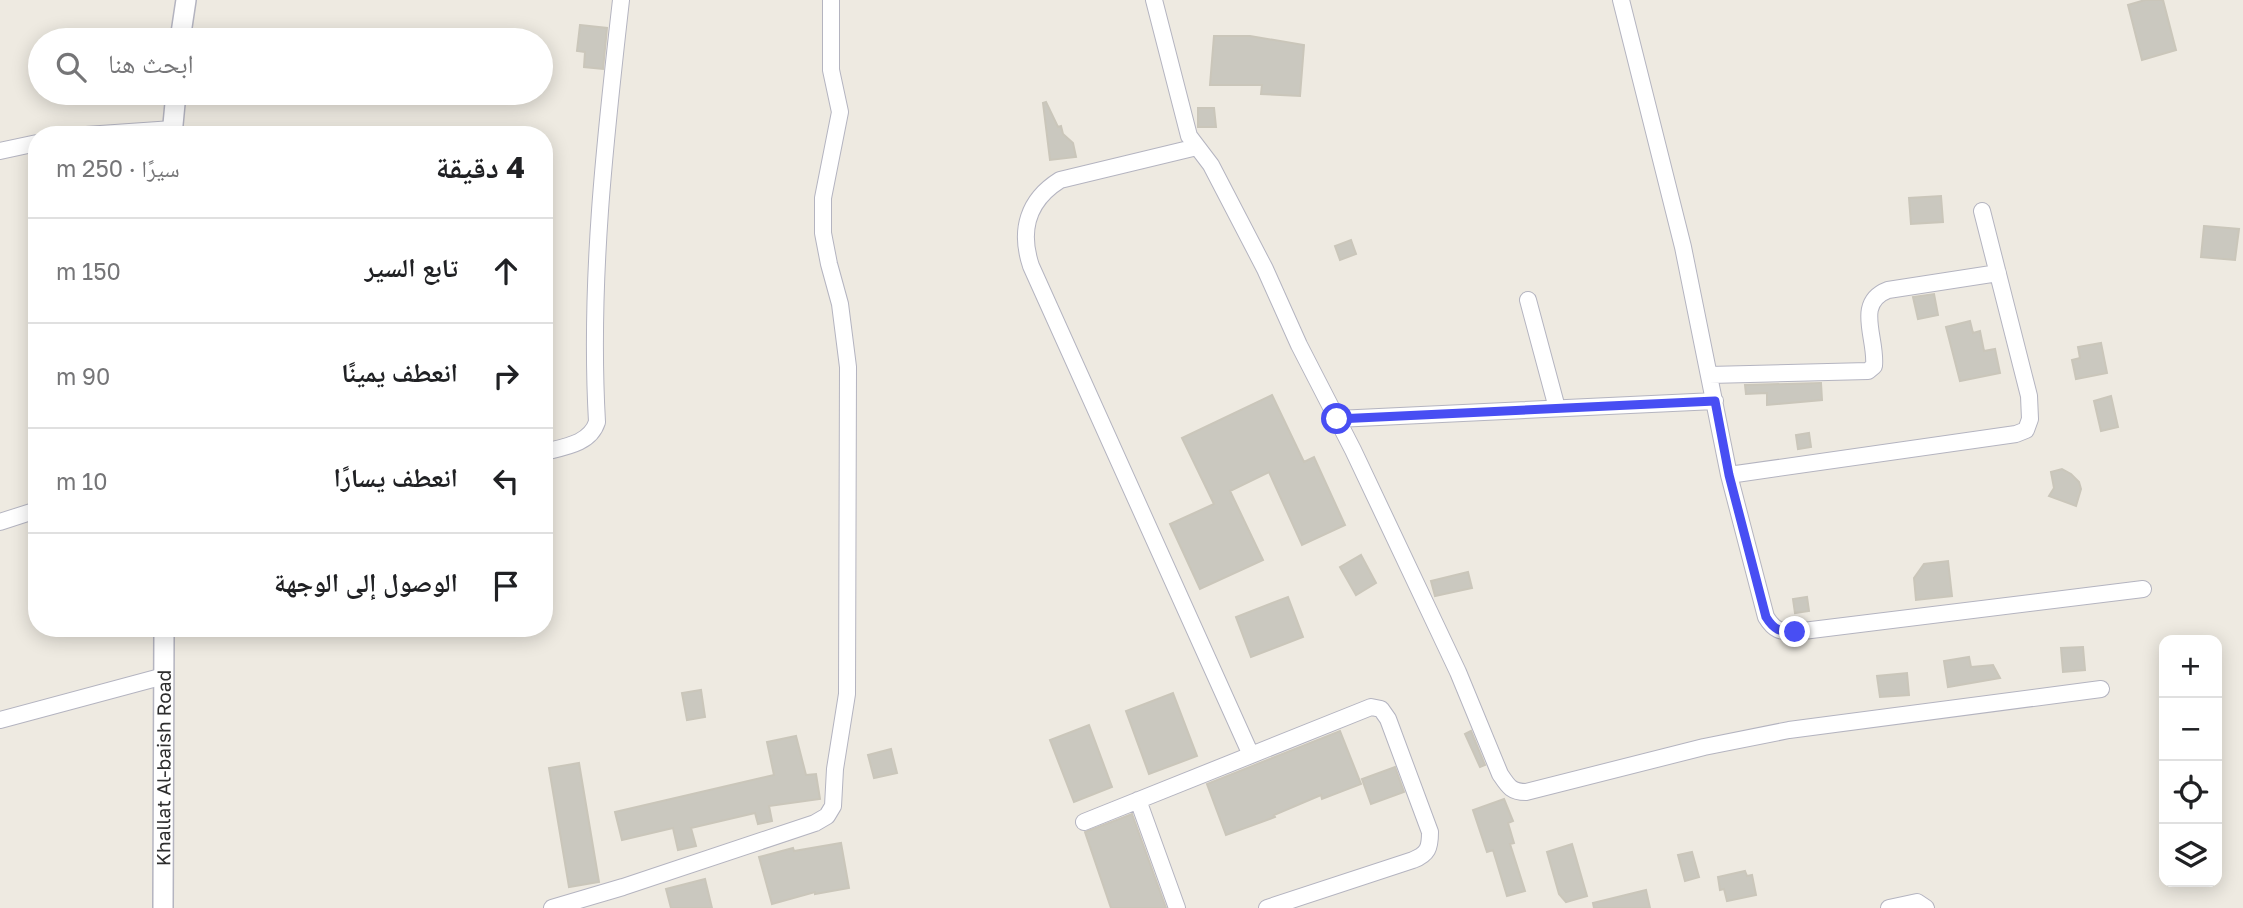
<!DOCTYPE html>
<html lang="ar">
<head>
<meta charset="utf-8">
<style>
  :root { --surface:#fff; --page:#f2f2f2; --text:#202124; --muted:#757577; --line:#e0e0e0 }
  body { margin:0; font-family:"Golos Text","Noto Naskh Arabic",sans-serif; background:var(--page); color:var(--text); direction:rtl }
  .controls { position:absolute; right:21px; bottom:21px; display:grid; overflow:hidden; border-radius:14px; box-shadow:0 4px 18px #0003 }
  .controls button { width:63px; height:63px; display:grid; place-items:center; padding:0; border:0; border-bottom:2px solid var(--line); background:var(--surface); color:var(--text); font:35px sans-serif }
  .stop { position:absolute; width:21px; height:21px; margin:-16px; border:5px solid #484ef3; border-radius:50%; background:#fff }
  .stop.end { background:#484ef3; border-color:#fff; box-shadow:0 2px 7px #0008 }
  .list { margin:0; padding:0; list-style:none }
  h2 { display:flex; justify-content:space-between; align-items:center; height:91px; margin:0; padding:0 28px; font-size:30px }
  h2 small { font-size:23px; font-weight:400; color:var(--muted) }
  .list li { display:grid; grid-template-columns:46px 1fr auto; gap:21px; align-items:center; box-sizing:border-box; height:105px; padding:0 28px; border-top:2px solid var(--line) }
  .list b { display:block; font-size:26px; white-space:nowrap }
  .list em { font-size:23px; font-style:normal; color:var(--muted) }
  .icon { flex:none; width:38px; height:38px; fill:none; stroke:currentColor; stroke-width:2; stroke-linecap:round; stroke-linejoin:round }
  .map { position:relative; flex:none; width:2243px; height:908px; overflow:hidden; direction:ltr }
  .search { position:absolute; background:var(--surface); box-shadow:0 4px 18px #0003; left:28px; top:28px; width:525px; height:77px; display:flex; align-items:center; gap:18px; box-sizing:border-box; padding:0 24px; border-radius:38px; color:var(--muted); font-size:26px }
  .panel { position:absolute; background:var(--surface); box-shadow:0 4px 18px #0003; left:28px; top:126px; width:525px; height:511px; border-radius:28px; direction:rtl }
  .map>svg:first-child { display:block }
  .building { fill:#cac8bf; stroke:#cac6ba; stroke-width:2 }
  .lines { fill:none; stroke-linecap:round; stroke-linejoin:round }
  .minor-casing { stroke:#b4b4c0; stroke-width:18 }
  .tertiary-casing { stroke:#b4b4c0; stroke-width:22 }
  .minor { stroke:#fff; stroke-width:16 }
  .tertiary { stroke:#fff; stroke-width:19 }
  .route { stroke:#484ef3; stroke-width:9 }
  .labels { text-anchor:middle; stroke-width:5; stroke-linejoin:round; paint-order:stroke }
  .street-label { font-size:19px; fill:#2d2d2d; stroke:#fff }
</style>
</head>
<body>
<div class="map">
<svg width="2243" height="908" viewBox="0 0 2243 908">
  <rect width="100%" height="100%" fill="#eeeae1"/>
  <!-- building -->
  <path class="building" d="M 2145,0 L 2163,0 L 2176,50 L 2142,60 L 2128,5 Z
    M 580,25 L 607,28 L 603,69 L 584,67 L 585,52 L 577,51 Z
    M 1214,36 L 1250,36 L 1304,45 L 1300,96 L 1261,94 L 1262,85 L 1210,85 Z
    M 1046,102 L 1058,127 L 1061,126 L 1063,134 L 1073,143 L 1076,157 L 1050,160 L 1043,103 Z
    M 1198,108 L 1214,108 L 1216,127 L 1198,127 Z
    M 1941,196 L 1943,222 L 1911,224 L 1909,198 Z
    M 2204,226 L 2239,229 L 2235,260 L 2201,257 Z
    M 1351,240 L 1356,254 L 1340,260 L 1335,246 Z
    M 1934,294 L 1938,315 L 1918,319 L 1913,297 Z
    M 1970,321 L 1973,333 L 1980,331 L 1984,351 L 1995,349 L 2000,373 L 1960,381 L 1946,327 Z
    M 2101,343 L 2107,373 L 2076,379 L 2072,360 L 2080,358 L 2078,347 Z
    M 1821,383 L 1822,400 L 1767,405 L 1767,393 L 1746,394 L 1745,385 Z
    M 1272,395 L 1304,462 L 1314,457 L 1345,525 L 1302,545 L 1269,472 L 1230,491 L 1263,560 L 1200,589 L 1170,524 L 1214,504 L 1182,438 Z
    M 2111,396 L 2118,427 L 2101,431 L 2094,401 Z
    M 1809,433 L 1811,447 L 1798,449 L 1796,435 Z
    M 2062,469 L 2071,474 L 2079,482 L 2081,489 L 2076,506 L 2049,496 L 2054,488 L 2051,472 Z
    M 1361,555 L 1376,583 L 1356,595 L 1340,567 Z
    M 1948,561 L 1952,596 L 1916,600 L 1914,578 L 1924,564 Z
    M 1468,572 L 1472,588 L 1435,596 L 1431,581 Z
    M 1288,597 L 1303,637 L 1251,657 L 1236,617 Z
    M 1807,597 L 1809,611 L 1795,613 L 1793,599 Z
    M 2083,647 L 2085,670 L 2063,672 L 2061,648 Z
    M 1969,657 L 1971,667 L 1993,665 L 2000,678 L 1948,687 L 1944,661 Z
    M 1907,673 L 1909,695 L 1880,697 L 1877,676 Z
    M 701,690 L 705,717 L 687,720 L 682,693 Z
    M 1173,693 L 1197,756 L 1149,774 L 1126,711 Z
    M 1089,725 L 1112,787 L 1074,802 L 1050,740 Z
    M 1340,731 L 1361,784 L 1322,799 L 1321,795 L 1274,815 L 1275,817 L 1226,835 L 1207,784 Z
    M 1471,731 L 1485,765 L 1480,767 L 1465,734 Z
    M 796,736 L 806,775 L 816,774 L 820,799 L 769,806 L 772,821 L 758,824 L 755,813 L 691,828 L 696,846 L 678,850 L 673,828 L 622,840 L 615,812 L 774,775 L 767,742 Z
    M 891,749 L 897,773 L 874,778 L 868,755 Z
    M 579,763 L 599,882 L 569,887 L 549,768 Z
    M 1395,767 L 1404,792 L 1371,804 L 1362,779 Z
    M 1504,799 L 1513,821 L 1508,823 L 1514,843 L 1510,844 L 1525,891 L 1507,896 L 1493,850 L 1487,852 L 1473,810 Z
    M 1132,814 L 1166,908 L 1111,908 L 1085,832 Z
    M 841,843 L 849,888 L 815,894 L 815,892 L 772,904 L 759,857 L 793,848 L 794,851 Z
    M 1572,844 L 1587,896 L 1566,902 L 1559,894 L 1547,852 Z
    M 1692,852 L 1699,877 L 1685,881 L 1678,855 Z
    M 1745,871 L 1747,876 L 1752,875 L 1756,895 L 1727,901 L 1724,889 L 1720,890 L 1718,877 Z
    M 705,879 L 712,908 L 671,908 L 666,889 Z
    M 1646,890 L 1650,908 L 1594,908 L 1593,903 Z"/>
  <g class="lines">
    <!-- minor casing -->
    <g class="minor-casing">
      <path id="minor" d="M 1154,0 L 1189,136 L 1211,165 L 1265,269 L 1299,345 L 1353,450 L 1458,672 L 1500,774 C 1508,786 1511,792 1526,792 L 1704,747 L 1789,730 L 2101,689
        M 1621,0 L 1683,247 L 1729,475 L 1766,617 C 1774,630 1780,632 1795,632 L 2143,589
        M 86,135 L 173,129
        M 1197,147 L 1060,180 C 1028,200 1019,230 1031,266 L 1251,755
        M 0,151 L 37,143
        M 1528,300 L 1557,408
        M 1709,375 L 1868,371 L 1874,366 C 1877,338 1854,303 1888,290 L 1998,273
        M 1337,419 L 1715,401
        M 544,452 C 564,447 590,444 597,422 C 589,281 605,140 621,0
        M 1729,475 L 2016,434 L 2026,430 L 2030,419 L 2029,396 L 1982,211
        M 0,522 L 37,510
        M 0,720 L 164,676
        M 1138,800 L 1177,908
        M 1084,822 L 1371,707 L 1381,709 L 1388,719 L 1430,832 C 1430,848 1428,854 1413,860 L 1267,908
        M 552,908 L 623,887 L 815,823 L 827,816 L 833,806 L 835,769 L 847,694 L 848,367 L 840,304 L 829,264 L 823,233 L 823,198 L 840,112 L 831,70 L 831,0
        M 1889,908 L 1917,902 L 1926,908"/>
    </g>
    <!-- tertiary casing -->
    <g class="tertiary-casing">
      <g id="tertiary">
        <path d="M 180,40 L 186,0"/>
        <path d="M 172,135 L 176,93"/>
        <path id="s1" d="M 163,908 L 164,628"/>
      </g>
    </g>
    <!-- minor -->
    <use href="#minor" class="minor"/>
    <!-- tertiary -->
    <use href="#tertiary" class="tertiary"/>
  </g>
  <g class="lines">
    <!-- route -->
    <path class="route" d="M 1337,419 L 1715,401 L 1729,475 L 1766,617 C 1774,630 1780,632 1795,632"/>
  </g>
  <g class="labels">
    <!-- street labels -->
    <g class="street-label">
      <text dy="7" stroke="none"><textPath href="#s1" startOffset="140">Khallat Al-baish Road</textPath></text>
    </g>
  </g>
</svg>
<div class="controls">
<button>+</button>
<button>−</button>
<button><svg class="icon" aria-label="locate" viewBox="0 0 24 24"><circle cx="12" cy="12" r="6"/><path d="M12 2v4M12 18v4M2 12h4M18 12h4"/></svg></button>
<button><svg class="icon" aria-label="layers" viewBox="0 0 24 24"><path d="M12 4l9 5-9 5-9-5zM3 14l9 5 9-5"/></svg></button>
</div>
<div class="stop" style="left:1337px;top:419px"></div>
<div class="stop end" style="left:1795px;top:632px"></div>
<div class="search"><svg class="icon" aria-label="search" viewBox="0 0 24 24"><circle cx="10" cy="10" r="6"/><path d="M15 15l6 6"/></svg>ابحث هنا</div>
<section class="panel">
<h2>4 دقيقة<small>سيرًا · 250 m</small></h2>
<ul class="list">
<li><svg class="icon" aria-label="ahead" viewBox="0 0 24 24"><path d="M12 20V5M6 11l6-6 6 6"/></svg><div><b>تابع السير</b></div><em>150 m</em></li>
<li><svg class="icon" aria-label="right" viewBox="0 0 24 24"><path d="M7 20v-9h11M14 6l5 5-5 5"/></svg><div><b>انعطف يمينًا</b></div><em>90 m</em></li>
<li><svg class="icon" aria-label="left" viewBox="0 0 24 24"><path d="M17 20v-9H6M10 6l-5 5 5 5"/></svg><div><b>انعطف يسارًا</b></div><em>10 m</em></li>
<li><svg class="icon" aria-label="arrive" viewBox="0 0 24 24"><path d="M6 21V4h12l-3 4 3 4H6"/></svg><div><b>الوصول إلى الوجهة</b></div></li>
</ul>
</section>
</div>
</body>
</html>
